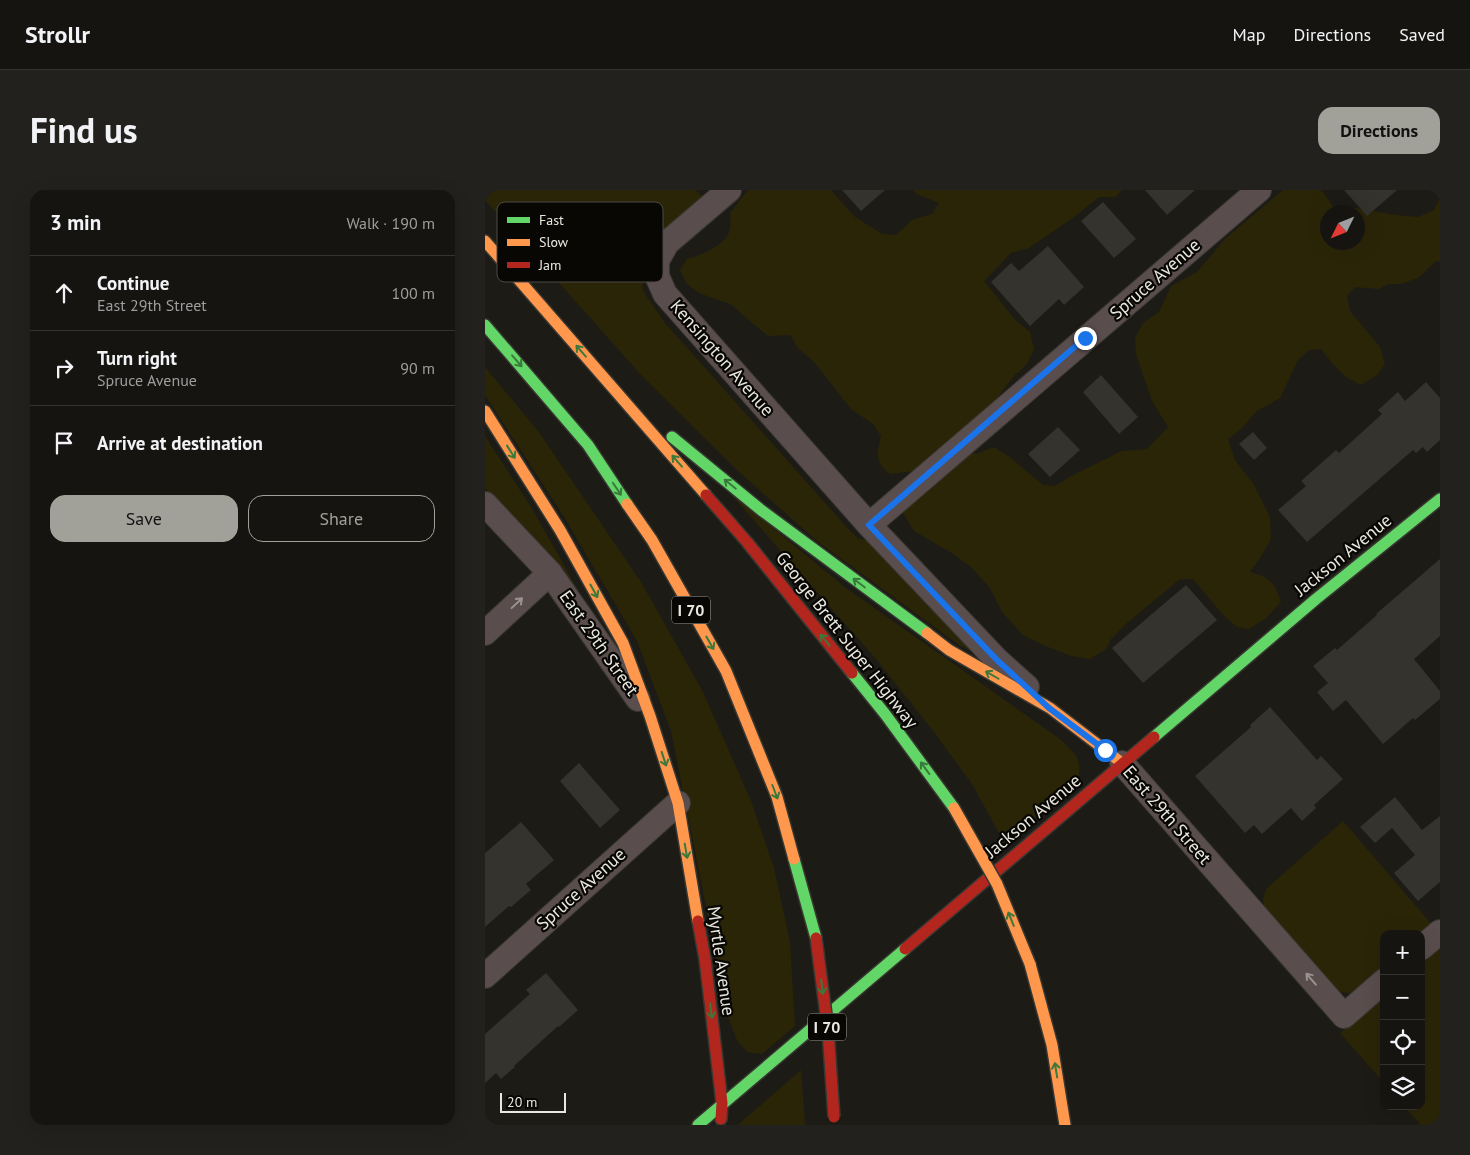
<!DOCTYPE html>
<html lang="en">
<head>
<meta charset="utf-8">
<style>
  :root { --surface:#151410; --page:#22211e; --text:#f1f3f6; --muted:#9d9e9f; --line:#343330; --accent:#a1a099 }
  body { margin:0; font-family:"PT Sans",sans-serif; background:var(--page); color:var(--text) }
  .controls { position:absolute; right:15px; bottom:15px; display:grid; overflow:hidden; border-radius:10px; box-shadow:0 5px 20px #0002 }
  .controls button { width:45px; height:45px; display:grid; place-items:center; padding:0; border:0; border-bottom:1px solid var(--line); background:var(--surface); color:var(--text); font:25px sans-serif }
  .compass { position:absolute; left:835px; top:15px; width:45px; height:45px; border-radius:50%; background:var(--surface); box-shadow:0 5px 20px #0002; rotate:227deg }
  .scale { position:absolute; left:15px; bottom:12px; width:66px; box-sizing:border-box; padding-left:5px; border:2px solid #e9e8e0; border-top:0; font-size:14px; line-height:18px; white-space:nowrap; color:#e9e8e0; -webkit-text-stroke:4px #080704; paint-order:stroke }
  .stop { position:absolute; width:15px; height:15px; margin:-11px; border:4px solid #1a73e8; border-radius:50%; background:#fff }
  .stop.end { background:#1a73e8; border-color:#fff; box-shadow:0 1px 5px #0008 }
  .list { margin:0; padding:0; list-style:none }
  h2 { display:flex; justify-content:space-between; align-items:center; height:65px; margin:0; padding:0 20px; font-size:21px }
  h2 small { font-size:16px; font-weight:400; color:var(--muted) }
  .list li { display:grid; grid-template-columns:32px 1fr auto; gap:15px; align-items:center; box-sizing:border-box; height:75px; padding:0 20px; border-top:1px solid var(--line) }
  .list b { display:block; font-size:19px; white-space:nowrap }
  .list p { margin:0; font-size:16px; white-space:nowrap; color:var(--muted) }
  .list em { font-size:16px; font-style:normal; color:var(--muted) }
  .actions { display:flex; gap:10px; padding:15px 20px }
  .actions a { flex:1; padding:11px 0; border:1px solid var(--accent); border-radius:15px; text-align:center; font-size:18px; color:var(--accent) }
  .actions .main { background:var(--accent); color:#111 }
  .icon { flex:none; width:28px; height:28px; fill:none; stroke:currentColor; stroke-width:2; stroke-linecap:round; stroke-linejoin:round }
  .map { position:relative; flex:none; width:955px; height:935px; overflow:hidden; border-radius:15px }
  header { display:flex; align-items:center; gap:30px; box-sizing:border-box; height:70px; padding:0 25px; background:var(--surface); border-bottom:1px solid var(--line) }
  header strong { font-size:24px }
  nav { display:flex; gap:28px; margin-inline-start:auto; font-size:18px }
  .intro { display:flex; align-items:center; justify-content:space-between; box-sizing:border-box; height:120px; padding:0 30px }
  h1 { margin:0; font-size:35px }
  .button { padding:12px 22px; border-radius:15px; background:var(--accent); color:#111; font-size:18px; font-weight:700 }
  main { display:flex; gap:30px; padding:0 30px }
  aside { flex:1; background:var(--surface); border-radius:15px; box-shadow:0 5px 20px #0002 }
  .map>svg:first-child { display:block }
  .green { fill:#2b2508 }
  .building { fill:#34332e }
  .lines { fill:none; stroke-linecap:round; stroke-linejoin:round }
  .street-casing { stroke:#383732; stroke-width:26 }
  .fast-casing { stroke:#383732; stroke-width:14 }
  .slow-casing { stroke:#383732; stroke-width:14 }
  .jam-casing { stroke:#383732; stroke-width:14 }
  .street { stroke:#5a4d4d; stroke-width:24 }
  .fast { stroke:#63d668; stroke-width:11 }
  .slow { stroke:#ff974d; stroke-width:11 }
  .jam { stroke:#b3261e; stroke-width:11 }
  .slow-bridge-casing { stroke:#383732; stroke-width:14; stroke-linecap:butt }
  .jam-bridge-casing { stroke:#383732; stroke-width:14; stroke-linecap:butt }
  .slow-bridge { stroke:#ff974d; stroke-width:11 }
  .jam-bridge { stroke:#b3261e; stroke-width:11 }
  .oneway { stroke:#3a793b }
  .oneway2 { stroke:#9a938f }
  .route { stroke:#1a73e8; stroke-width:6 }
  .labels { text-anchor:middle; stroke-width:4.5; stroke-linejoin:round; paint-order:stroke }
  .shield { fill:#080704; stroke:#a6a49e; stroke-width:1 }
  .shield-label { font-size:16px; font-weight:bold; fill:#e9e8e0 }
  .street-label { font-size:18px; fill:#e9e8e0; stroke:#080704 }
  .key { fill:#080704; stroke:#4c4a46; stroke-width:1 }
  .key-label { font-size:14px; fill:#e9e8e0 }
</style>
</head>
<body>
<header>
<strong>Strollr</strong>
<nav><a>Map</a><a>Directions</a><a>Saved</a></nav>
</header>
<div class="intro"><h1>Find us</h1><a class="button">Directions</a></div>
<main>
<aside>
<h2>3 min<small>Walk · 190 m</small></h2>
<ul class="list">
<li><svg class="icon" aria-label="ahead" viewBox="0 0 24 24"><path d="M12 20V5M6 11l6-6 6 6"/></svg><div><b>Continue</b><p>East 29th Street</p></div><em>100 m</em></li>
<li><svg class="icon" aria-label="right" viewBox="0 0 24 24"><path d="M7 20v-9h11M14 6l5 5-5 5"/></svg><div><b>Turn right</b><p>Spruce Avenue</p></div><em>90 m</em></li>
<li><svg class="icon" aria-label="arrive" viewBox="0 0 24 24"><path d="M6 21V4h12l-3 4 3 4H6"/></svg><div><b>Arrive at destination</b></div></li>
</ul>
<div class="actions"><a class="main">Save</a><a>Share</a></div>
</aside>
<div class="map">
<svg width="955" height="935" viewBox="0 0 955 935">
  <rect width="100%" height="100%" fill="#1c1b15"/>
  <!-- green -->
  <path class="green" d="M 0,0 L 211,0 L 218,8 L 164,56 L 156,76 L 158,101 L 180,133 L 365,341 L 374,349 L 387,351 L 500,468 L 474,455 L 332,351 L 255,283 L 157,186 L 0,10 Z
    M 263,0 L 346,0 L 370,27 L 397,44 L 411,45 L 427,30 L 447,24 L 454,13 L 432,4 L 428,0 L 637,0 L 630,7 L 614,7 L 589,27 L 544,58 L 526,63 L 499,91 L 531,131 L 545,142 L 549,159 L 542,174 L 528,187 L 500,224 L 467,254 L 491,264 L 509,257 L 526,268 L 558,295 L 570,296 L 590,284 L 637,261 L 662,259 L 683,237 L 667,211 L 651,164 L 650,148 L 658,133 L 674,122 L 686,96 L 712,82 L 741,48 L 798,0 L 835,0 L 838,2 L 852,22 L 842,22 L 842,52 L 872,52 L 872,22 L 854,22 L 865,17 L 911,25 L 933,27 L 949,20 L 955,8 L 955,71 L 950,72 L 933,88 L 916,94 L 903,94 L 894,99 L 870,97 L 862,106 L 865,121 L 895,157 L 900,174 L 892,185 L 876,195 L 861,187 L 847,173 L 836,159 L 824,160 L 813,170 L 795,208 L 772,221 L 756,239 L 743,249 L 750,270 L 769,295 L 785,327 L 786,349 L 775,368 L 765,382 C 785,387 790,393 796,412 L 780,429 L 764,439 L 752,437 L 738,425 L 708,389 L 695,389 L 641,434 L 626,449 L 621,459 L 605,469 L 586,466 L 558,455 L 538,445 L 517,422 L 505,398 L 486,377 L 465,362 L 429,341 L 418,323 L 425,310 L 437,280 L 405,284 C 389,272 392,264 396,246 L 388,234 L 366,219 L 330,173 L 313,158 L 305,145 L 283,146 L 266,132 L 247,115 L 214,103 L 202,94 L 195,80 L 202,69 C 216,65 242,55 245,39 C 246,34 245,28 245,23 Z
    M 0,177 L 53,241 L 156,392 L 218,502 L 266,611 L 289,678 L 305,752 L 310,836 L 277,864 L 262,862 L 252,850 L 243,827 L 186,541 L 152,451 L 78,325 L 0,205 Z
    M 0,246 L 46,317 L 118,444 L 85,391 L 0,298 Z
    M 243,301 L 361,398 L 575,549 C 590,564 599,569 592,592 L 520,654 L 487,594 L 449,542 L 391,469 Z
    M 858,631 L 948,736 L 936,744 L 899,744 L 899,779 L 873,801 L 863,803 L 850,801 L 780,722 L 778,709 L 781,699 Z
    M 955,758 L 955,935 L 936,935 L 919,916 L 936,916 L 936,774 Z
    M 899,806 L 899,893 L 855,843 Z
    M 316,880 L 320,935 L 254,935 L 254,934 Z"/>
  <!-- building -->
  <path class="building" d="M 357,0 L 400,0 L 376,21 Z
    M 660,0 L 710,0 L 682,25 Z
    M 859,0 L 912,0 L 882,26 Z
    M 618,12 L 651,49 L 629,68 L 596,31 Z
    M 563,56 L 599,97 L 579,115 L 574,109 L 545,136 L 506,92 L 526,73 L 534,81 Z
    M 616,185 L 653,227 L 634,244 L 598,202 Z
    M 941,192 L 955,208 L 955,250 L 942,262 L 938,257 L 931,263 L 928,260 L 822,352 L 793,320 L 821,296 L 816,291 L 851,260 L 854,263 L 897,224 L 893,220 L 913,202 L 920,211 Z
    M 573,237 L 595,260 L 565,287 L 543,264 Z
    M 768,242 L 782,258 L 769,270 L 754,254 Z
    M 955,369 L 955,446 L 929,469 L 955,501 L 955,509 L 930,530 L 928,528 L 898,554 L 861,510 L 848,521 L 832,502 L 843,493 L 828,476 L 850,458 L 852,460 L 892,425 L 891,424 Z
    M 701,395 L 732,430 L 658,493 L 627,458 Z
    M 785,517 L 832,570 L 836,566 L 858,589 L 829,615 L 831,618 L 817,631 L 806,618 L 777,644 L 769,635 L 760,643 L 710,586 L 766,537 L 765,535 Z
    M 94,573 L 135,620 L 115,638 L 75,591 Z
    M 910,607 L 937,640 L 955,626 L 955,692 L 933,711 L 909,683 L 930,665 L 907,638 L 890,653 L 875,637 Z
    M 36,632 L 69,670 L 41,694 L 46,700 L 26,717 L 24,716 L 0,737 L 0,663 Z
    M 61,783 L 93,820 L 74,837 L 73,836 L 29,876 L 30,877 L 16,889 L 11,883 L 0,893 L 0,844 L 45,804 L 41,800 Z"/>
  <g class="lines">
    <!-- street casing -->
    <g class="street-casing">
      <path id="street" d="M 244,0 L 182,53 L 172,71 L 172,86 L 180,104 L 384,335 L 512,470 L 542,497
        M 0,314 L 65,383 L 153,509
        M 384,335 L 774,0
        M 0,443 L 65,383
        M 637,573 L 859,826 L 899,791
        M 936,758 L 955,742
        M 0,786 L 193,613"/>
    </g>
    <!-- fast casing -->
    <g class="fast-casing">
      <path id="fast" d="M 0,135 L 103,255 L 142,314
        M 187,247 L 276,320 L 442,443
        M 367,483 L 400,524 L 469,618
        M 669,547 L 831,409 L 955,309
        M 309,669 L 331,748
        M 213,935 L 420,759"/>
    </g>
    <!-- slow casing -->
    <g class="slow-casing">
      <path id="slow" d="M 0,51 L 221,305
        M 0,221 L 75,340 L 138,453 L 165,526
        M 142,314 L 167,350 L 241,481 L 292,607 L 309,669
        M 442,443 L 464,460 L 565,518
        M 565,518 L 637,573
        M 165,526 L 193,613 L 213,731
        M 545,774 L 567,855 L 580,935"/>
    </g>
    <!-- jam casing -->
    <g class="jam-casing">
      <path id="jam" d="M 221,305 L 262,352 L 367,483
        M 213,731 L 220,769 L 237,913 L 236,929
        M 420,759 L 669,547"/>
    </g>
    <!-- street -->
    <use href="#street" class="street"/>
    <!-- fast -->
    <use href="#fast" class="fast"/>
    <!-- slow -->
    <use href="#slow" class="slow"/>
    <!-- jam -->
    <use href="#jam" class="jam"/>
    <!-- slow-bridge casing -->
    <g class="slow-bridge-casing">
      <path id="slow-bridge" d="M 469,618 L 512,694 L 545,774"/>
    </g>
    <!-- jam-bridge casing -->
    <g class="jam-bridge-casing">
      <path id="jam-bridge" d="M 331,748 L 343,840 L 349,927"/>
    </g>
    <!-- slow-bridge -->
    <use href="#slow-bridge" class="slow-bridge"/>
    <!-- jam-bridge -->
    <use href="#jam-bridge" class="jam-bridge"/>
  </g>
  <!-- one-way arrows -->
  <defs><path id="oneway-shaft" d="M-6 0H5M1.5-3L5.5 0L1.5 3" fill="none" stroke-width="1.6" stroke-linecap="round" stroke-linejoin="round" transform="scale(1.25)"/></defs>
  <g class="oneway">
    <use href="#oneway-shaft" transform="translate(96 161) rotate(-131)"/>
    <use href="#oneway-shaft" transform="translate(32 171) rotate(49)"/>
    <use href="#oneway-shaft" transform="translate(26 262) rotate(58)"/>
    <use href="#oneway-shaft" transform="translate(192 271) rotate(-131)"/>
    <use href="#oneway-shaft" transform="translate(245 294) rotate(-141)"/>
    <use href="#oneway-shaft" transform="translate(132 299) rotate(56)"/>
    <use href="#oneway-shaft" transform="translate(374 393) rotate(-143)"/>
    <use href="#oneway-shaft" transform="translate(109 401) rotate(61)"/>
    <use href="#oneway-shaft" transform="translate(340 450) rotate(-129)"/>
    <use href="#oneway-shaft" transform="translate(225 453) rotate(60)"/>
    <use href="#oneway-shaft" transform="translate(507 485) rotate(-150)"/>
    <use href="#oneway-shaft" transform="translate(179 569) rotate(72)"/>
    <use href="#oneway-shaft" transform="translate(440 578) rotate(-126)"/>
    <use href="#oneway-shaft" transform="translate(290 602) rotate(69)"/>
    <use href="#oneway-shaft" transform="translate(201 661) rotate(80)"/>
    <use href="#oneway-shaft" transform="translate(526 729) rotate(-112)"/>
    <use href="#oneway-shaft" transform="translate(337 797) rotate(83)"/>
    <use href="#oneway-shaft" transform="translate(226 821) rotate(83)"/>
    <use href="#oneway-shaft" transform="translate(571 880) rotate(-99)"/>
  </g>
  <g class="oneway2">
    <use href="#oneway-shaft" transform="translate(32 413) rotate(-43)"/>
    <use href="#oneway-shaft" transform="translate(826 789) rotate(-131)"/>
  </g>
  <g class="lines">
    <!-- route -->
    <path class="route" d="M 600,148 L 384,335 L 512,470 L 564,518 L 620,560"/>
  </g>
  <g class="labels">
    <!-- shield labels -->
    <g class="shield">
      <rect x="187" y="406.5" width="38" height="27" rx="4"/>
      <rect x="323" y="823.5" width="38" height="27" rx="4"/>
    </g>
    <g class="shield-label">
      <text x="206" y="426">I 70</text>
      <text x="342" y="843">I 70</text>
    </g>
    <!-- street labels -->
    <g class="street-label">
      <text transform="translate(670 89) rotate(-41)" y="6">Spruce Avenue</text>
      <text transform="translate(237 168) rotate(49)" y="6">Kensington Avenue</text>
      <text transform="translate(858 365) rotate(-39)" y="6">Jackson Avenue</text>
      <text transform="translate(362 450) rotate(52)" y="6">George Brett Super Highway</text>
      <text transform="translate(114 453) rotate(55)" y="6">East 29th Street</text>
      <text transform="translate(682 625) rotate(49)" y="6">East 29th Street</text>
      <text transform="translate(548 626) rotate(-40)" y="6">Jackson Avenue</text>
      <text transform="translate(96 699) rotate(-42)" y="6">Spruce Avenue</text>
      <text transform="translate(236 771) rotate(82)" y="6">Myrtle Avenue</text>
    </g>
  </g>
  <!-- legend -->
  <rect x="12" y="12" width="166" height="80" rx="8" class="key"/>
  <rect x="22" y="27" width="23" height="6" fill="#63d668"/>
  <rect x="22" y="49" width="23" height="7" fill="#ff974d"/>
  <rect x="22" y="72" width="23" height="6" fill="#b3261e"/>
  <g class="key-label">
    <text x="54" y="35">Fast</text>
    <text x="54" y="57">Slow</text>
    <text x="54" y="80">Jam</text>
  </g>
</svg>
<div class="controls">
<button>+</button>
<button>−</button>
<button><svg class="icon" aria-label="locate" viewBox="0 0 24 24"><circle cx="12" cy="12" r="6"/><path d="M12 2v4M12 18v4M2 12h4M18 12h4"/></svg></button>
<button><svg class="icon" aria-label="layers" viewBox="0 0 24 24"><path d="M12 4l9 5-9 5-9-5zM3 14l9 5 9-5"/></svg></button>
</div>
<svg class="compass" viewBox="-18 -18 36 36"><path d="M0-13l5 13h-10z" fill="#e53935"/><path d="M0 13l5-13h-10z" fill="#9d9e9f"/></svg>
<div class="scale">20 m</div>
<div class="stop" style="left:620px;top:560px"></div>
<div class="stop end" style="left:600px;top:148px"></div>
</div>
</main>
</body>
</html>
